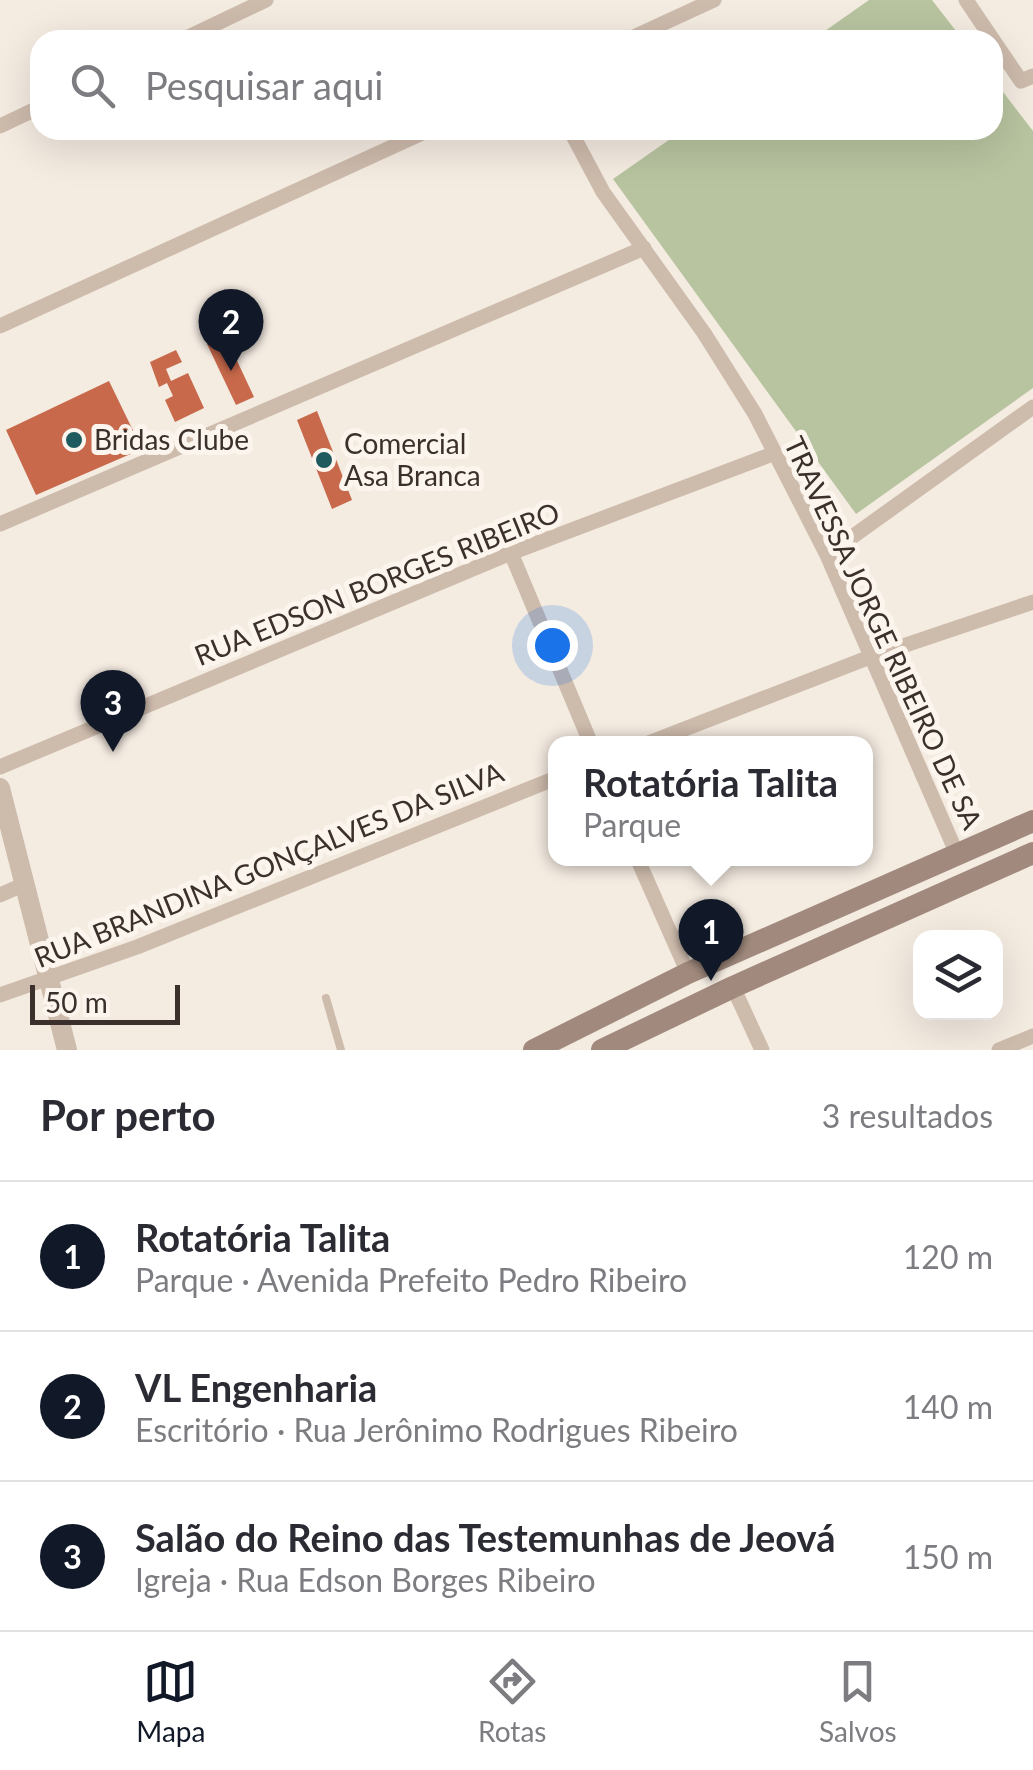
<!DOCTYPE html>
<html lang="pt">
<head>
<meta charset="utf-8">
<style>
  :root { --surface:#fff; --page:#f2f2f3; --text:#2b2b33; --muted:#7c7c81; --line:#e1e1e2; --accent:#111827 }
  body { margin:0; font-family:Lato,sans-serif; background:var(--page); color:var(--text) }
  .controls { position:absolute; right:30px; bottom:30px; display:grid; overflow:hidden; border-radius:20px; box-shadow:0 10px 40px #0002 }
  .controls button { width:90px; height:90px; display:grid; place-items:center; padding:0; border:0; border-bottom:2px solid var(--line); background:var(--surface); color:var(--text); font:50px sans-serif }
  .scale { position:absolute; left:30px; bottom:25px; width:150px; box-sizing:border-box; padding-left:10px; border:5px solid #3b302b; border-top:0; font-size:28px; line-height:35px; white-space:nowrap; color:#3b302b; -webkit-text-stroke:8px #fbf5ee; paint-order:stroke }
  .you { position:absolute; left:552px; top:645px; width:35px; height:35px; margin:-25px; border:8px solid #fff; border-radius:50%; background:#1a73e8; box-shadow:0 0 0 15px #1a73e833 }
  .badge { display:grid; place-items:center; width:65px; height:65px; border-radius:50%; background:var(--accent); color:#fff; font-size:32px; font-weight:700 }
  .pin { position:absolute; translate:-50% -82px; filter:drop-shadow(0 2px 5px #0008) }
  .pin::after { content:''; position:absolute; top:52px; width:35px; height:30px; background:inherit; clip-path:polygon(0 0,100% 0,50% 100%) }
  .popup { position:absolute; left:548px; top:736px; width:325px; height:130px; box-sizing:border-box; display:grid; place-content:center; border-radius:20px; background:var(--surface); filter:drop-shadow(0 2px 8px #0005); font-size:32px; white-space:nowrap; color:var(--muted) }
  .popup b { font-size:38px; color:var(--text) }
  .popup::after { content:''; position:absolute; left:50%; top:100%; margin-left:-20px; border:20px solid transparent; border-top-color:var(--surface) }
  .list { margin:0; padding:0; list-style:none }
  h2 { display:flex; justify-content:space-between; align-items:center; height:130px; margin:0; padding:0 40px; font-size:42px }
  h2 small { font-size:32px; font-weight:400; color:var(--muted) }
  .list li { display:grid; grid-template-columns:65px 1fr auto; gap:30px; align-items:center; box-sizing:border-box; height:150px; padding:0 40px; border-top:2px solid var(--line) }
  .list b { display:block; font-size:38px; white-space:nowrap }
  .list p { margin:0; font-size:32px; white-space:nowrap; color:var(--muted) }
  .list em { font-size:32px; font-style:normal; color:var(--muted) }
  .icon { flex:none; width:55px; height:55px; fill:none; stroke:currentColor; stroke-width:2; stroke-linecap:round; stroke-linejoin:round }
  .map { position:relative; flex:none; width:1033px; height:1050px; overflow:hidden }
  .search { position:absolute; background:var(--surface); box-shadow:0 10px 40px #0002; left:30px; right:30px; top:30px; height:110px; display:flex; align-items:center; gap:25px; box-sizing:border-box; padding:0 35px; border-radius:30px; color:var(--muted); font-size:38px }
  .sheet { height:580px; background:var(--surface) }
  nav { display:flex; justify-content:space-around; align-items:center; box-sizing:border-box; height:140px; border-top:2px solid var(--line); background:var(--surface); font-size:28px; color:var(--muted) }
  nav a { display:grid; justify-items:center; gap:5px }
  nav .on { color:var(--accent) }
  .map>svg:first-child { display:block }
  .green { fill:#b8c4a0 }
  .building { fill:#c8694b }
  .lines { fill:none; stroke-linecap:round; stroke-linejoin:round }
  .service { stroke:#cdbbac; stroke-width:8 }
  .minor { stroke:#cdbbac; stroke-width:15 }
  .tertiary { stroke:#cdbbac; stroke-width:20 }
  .secondary { stroke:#a18a7d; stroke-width:22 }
  .poi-dot { fill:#1f5a5e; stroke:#fbf5ee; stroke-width:4 }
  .labels { text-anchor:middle; stroke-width:10; stroke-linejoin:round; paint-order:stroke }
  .poi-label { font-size:28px; fill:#3b302b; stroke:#fbf5ee; text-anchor:start }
  .street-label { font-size:28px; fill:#3b302b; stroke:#fbf5ee }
</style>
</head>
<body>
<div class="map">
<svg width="1033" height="1050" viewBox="0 0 1033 1050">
  <rect width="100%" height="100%" fill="#f4ebe1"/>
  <!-- green -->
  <path class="green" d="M 869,0 L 932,0 L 963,40 L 812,40 Z
    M 993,79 L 1033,131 L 1033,388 L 856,514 L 613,179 L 683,130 L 993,130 Z"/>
  <!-- building -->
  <path class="building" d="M 225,335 L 254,397 L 236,405 L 207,344 Z
    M 176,350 L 182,362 L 166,369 L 171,381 L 188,373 L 204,408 L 175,422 L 165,400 L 173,396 L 167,383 L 159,387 L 150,362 Z
    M 109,381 L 142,449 L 36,495 L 6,430 Z
    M 317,411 L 352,500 L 332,509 L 297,420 Z"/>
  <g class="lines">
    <!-- service -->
    <path class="service" d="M 326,998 L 341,1050"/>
    <!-- minor -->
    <path class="minor" d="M 966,0 L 993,40
      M 182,40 L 266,0
      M 627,40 L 714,0
      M 993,40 L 1021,81 L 1033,76
      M 0,126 L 40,107
      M 570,130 L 603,192 L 704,333 L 755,414 L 827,555 L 957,854
      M 0,326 L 429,130
      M 0,524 L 644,248
      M 511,553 L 591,744
      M 827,555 L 1033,407
      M 646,744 L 870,657 L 1033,602
      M 0,767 L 511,553 L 775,453
      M 637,858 L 688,973
      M 0,895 L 25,884
      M 733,987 L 762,1050
      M 0,995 L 137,947 L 556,778
      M 999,1050 L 1033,1036"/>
    <!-- tertiary -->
    <path class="tertiary" d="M 0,788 L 67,1050"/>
    <!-- secondary -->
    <path class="secondary" d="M 534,1050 L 688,973 L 1033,821
      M 602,1050 L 733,987 L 1033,853"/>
  </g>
  <!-- markers -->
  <g class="poi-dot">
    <circle cx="74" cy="440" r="10"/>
    <circle cx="324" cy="460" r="10"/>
  </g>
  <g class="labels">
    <!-- poi labels -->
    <g class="poi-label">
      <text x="94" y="450">Bridas Clube</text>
      <text x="344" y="454">Comercial<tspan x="344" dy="32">Asa Branca</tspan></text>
    </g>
    <!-- street labels -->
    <g class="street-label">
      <text transform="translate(377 584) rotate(-22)" y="10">RUA EDSON BORGES RIBEIRO</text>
      <text transform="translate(883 633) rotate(65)" y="10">TRAVESSA JORGE RIBEIRO DE SA</text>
      <text transform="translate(269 865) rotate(-22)" y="10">RUA BRANDINA GONÇALVES DA SILVA</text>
    </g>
  </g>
</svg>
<div class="controls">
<button><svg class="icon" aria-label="layers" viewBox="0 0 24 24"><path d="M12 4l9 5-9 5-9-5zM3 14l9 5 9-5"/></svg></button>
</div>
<div class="scale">50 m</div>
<div class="you"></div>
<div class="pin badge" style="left:711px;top:981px">1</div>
<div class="popup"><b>Rotatória Talita</b>Parque</div>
<div class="pin badge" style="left:231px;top:371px">2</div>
<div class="pin badge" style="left:113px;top:752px">3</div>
<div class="search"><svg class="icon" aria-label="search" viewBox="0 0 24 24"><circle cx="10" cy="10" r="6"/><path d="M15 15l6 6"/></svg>Pesquisar aqui</div>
</div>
<section class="sheet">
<h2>Por perto<small>3 resultados</small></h2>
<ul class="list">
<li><span class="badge">1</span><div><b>Rotatória Talita</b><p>Parque · Avenida Prefeito Pedro Ribeiro</p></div><em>120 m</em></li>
<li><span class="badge">2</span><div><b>VL Engenharia</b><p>Escritório · Rua Jerônimo Rodrigues Ribeiro</p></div><em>140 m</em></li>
<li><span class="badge">3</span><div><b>Salão do Reino das Testemunhas de Jeová</b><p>Igreja · Rua Edson Borges Ribeiro</p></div><em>150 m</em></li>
</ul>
</section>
<nav>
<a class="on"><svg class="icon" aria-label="map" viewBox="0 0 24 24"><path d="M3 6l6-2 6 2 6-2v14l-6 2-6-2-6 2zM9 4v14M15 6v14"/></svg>Mapa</a>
<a><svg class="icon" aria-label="directions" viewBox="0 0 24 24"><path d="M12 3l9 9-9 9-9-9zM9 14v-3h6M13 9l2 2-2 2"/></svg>Rotas</a>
<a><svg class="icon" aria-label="saved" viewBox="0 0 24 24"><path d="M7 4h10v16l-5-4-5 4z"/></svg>Salvos</a>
</nav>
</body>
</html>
